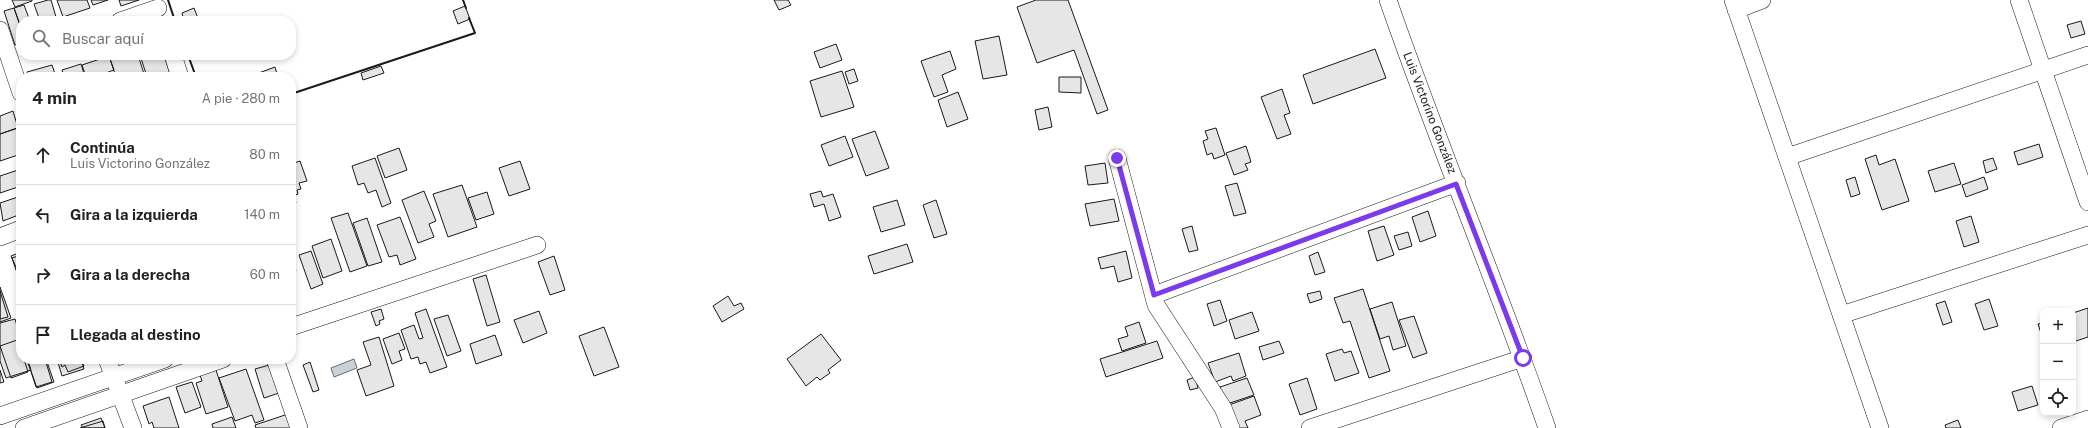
<!DOCTYPE html>
<html lang="es">
<head>
<meta charset="utf-8">
<style>
  :root { --surface:#fff; --page:#f2f2f2; --text:#202124; --muted:#757577; --line:#e0e0e0 }
  body { margin:0; font-family:"Public Sans",sans-serif; background:var(--page); color:var(--text) }
  .controls { position:absolute; right:12px; bottom:12px; display:grid; overflow:hidden; border-radius:8px; box-shadow:0 2px 6px #0003 }
  .controls button { width:36px; height:36px; display:grid; place-items:center; padding:0; border:0; border-bottom:1px solid var(--line); background:var(--surface); color:var(--text); font:20px sans-serif }
  .stop { position:absolute; width:12px; height:12px; margin:-9px; border:3px solid #7c3aed; border-radius:50%; background:#fff }
  .stop.end { background:#7c3aed; border-color:#fff; box-shadow:0 1px 4px #0008 }
  .list { margin:0; padding:0; list-style:none }
  h2 { display:flex; justify-content:space-between; align-items:center; height:52px; margin:0; padding:0 16px; font-size:17px }
  h2 small { font-size:13px; font-weight:400; color:var(--muted) }
  .list li { display:grid; grid-template-columns:26px 1fr auto; gap:12px; align-items:center; box-sizing:border-box; height:60px; padding:0 16px; border-top:1px solid var(--line) }
  .list b { display:block; font-size:15px; white-space:nowrap }
  .list p { margin:0; font-size:13px; white-space:nowrap; color:var(--muted) }
  .list em { font-size:13px; font-style:normal; color:var(--muted) }
  .icon { flex:none; width:22px; height:22px; fill:none; stroke:currentColor; stroke-width:2; stroke-linecap:round; stroke-linejoin:round }
  .map { position:relative; flex:none; width:2088px; height:428px; overflow:hidden }
  .search { position:absolute; background:var(--surface); box-shadow:0 2px 6px #0003; left:16px; top:16px; width:280px; height:44px; display:flex; align-items:center; gap:10px; box-sizing:border-box; padding:0 14px; border-radius:16px; color:var(--muted); font-size:15px }
  .panel { position:absolute; background:var(--surface); box-shadow:0 2px 6px #0003; left:16px; top:72px; width:280px; height:292px; border-radius:16px }
  .map>svg:first-child { display:block }
  .water { fill:#c6d2dc; stroke:#6a6a6a }
  .building { fill:#e6e6e6; stroke:#1a1a1a }
  .lines { fill:none; stroke-linecap:round; stroke-linejoin:round }
  .minor-casing { stroke:#1a1a1a; stroke-width:18 }
  .minor { stroke:#fff; stroke-width:17 }
  .wall { stroke:#1a1a1a; stroke-width:2 }
  .route { stroke:#7c3aed; stroke-width:5 }
  .labels { text-anchor:middle; stroke-width:3; stroke-linejoin:round; paint-order:stroke }
  .street-label { font-size:12px; fill:#1a1a1a; stroke:#fff }
</style>
</head>
<body>
<div class="map">
<svg width="2088" height="428" viewBox="0 0 2088 428">
  <rect width="100%" height="100%" fill="#fff"/>
  <!-- water -->
  <path class="water" d="M 354,359 L 357,368 L 334,377 L 331,368 Z"/>
  <!-- building -->
  <path class="building" d="M 12,0 L 32,0 L 32,1 L 15,7 Z
    M 48,0 L 51,0 L 56,17 L 40,21 L 34,4 Z
    M 57,0 L 87,0 L 90,8 L 63,17 Z
    M 91,0 L 108,0 L 93,5 Z
    M 119,0 L 139,0 L 121,6 Z
    M 774,0 L 788,0 L 791,5 L 779,10 Z
    M 1036,0 L 1068,0 L 1108,110 L 1097,114 L 1074,50 L 1037,63 L 1017,7 Z
    M 24,5 L 30,21 L 21,21 L 20,25 L 14,8 Z
    M 465,6 L 470,19 L 458,24 L 453,11 Z
    M 14,8 L 21,28 L 21,42 L 15,45 L 4,11 Z
    M 194,8 L 199,21 L 184,21 L 182,13 Z
    M 2081,21 L 2085,34 L 2071,38 L 2067,25 Z
    M 999,36 L 1007,75 L 983,79 L 975,41 Z
    M 836,44 L 842,60 L 820,68 L 814,52 Z
    M 1375,49 L 1386,78 L 1313,104 L 1303,75 Z
    M 950,51 L 956,69 L 942,75 L 948,92 L 934,97 L 921,61 Z
    M 111,55 L 138,55 L 145,77 L 116,77 L 109,56 Z
    M 140,55 L 164,55 L 170,74 L 160,77 L 147,77 Z
    M 109,56 L 114,70 L 95,77 L 86,77 L 82,65 Z
    M 81,64 L 85,77 L 64,77 L 62,70 Z
    M 52,65 L 56,77 L 29,77 L 27,72 Z
    M 381,66 L 384,73 L 363,80 L 361,73 Z
    M 275,67 L 278,77 L 257,77 L 256,74 Z
    M 854,69 L 858,81 L 849,84 L 845,72 Z
    M 842,71 L 854,107 L 821,117 L 810,81 Z
    M 1059,77 L 1081,77 L 1081,93 L 1059,92 Z
    M 1282,89 L 1290,113 L 1284,115 L 1291,134 L 1277,139 L 1261,97 Z
    M 958,92 L 968,119 L 947,127 L 938,100 Z
    M 1048,107 L 1052,127 L 1039,130 L 1035,110 Z
    M 13,111 L 18,128 L 0,134 L 0,116 Z
    M 17,128 L 21,139 L 21,154 L 0,161 L 0,134 Z
    M 1216,128 L 1225,155 L 1214,159 L 1212,153 L 1207,155 L 1203,141 L 1208,139 L 1205,131 Z
    M 875,131 L 889,168 L 866,176 L 852,139 Z
    M 845,136 L 853,157 L 829,166 L 821,145 Z
    M 2039,144 L 2043,157 L 2018,165 L 2014,152 Z
    M 1246,146 L 1251,162 L 1245,164 L 1248,170 L 1234,175 L 1226,153 Z
    M 399,148 L 407,170 L 385,178 L 377,156 Z
    M 1876,155 L 1879,165 L 1895,159 L 1909,201 L 1882,210 L 1865,159 Z
    M 375,158 L 391,203 L 382,207 L 376,190 L 368,193 L 364,183 L 358,185 L 352,166 Z
    M 1993,158 L 1997,169 L 1986,173 L 1983,161 Z
    M 300,161 L 307,181 L 299,183 L 301,189 L 297,190 L 298,194 L 293,196 L 296,203 L 291,204 L 291,164 Z
    M 520,161 L 530,189 L 509,196 L 499,168 Z
    M 1105,163 L 1108,183 L 1088,185 L 1085,166 Z
    M 1954,163 L 1961,184 L 1935,192 L 1928,171 Z
    M 21,169 L 21,186 L 0,193 L 0,176 Z
    M 1855,177 L 1860,194 L 1851,197 L 1846,180 Z
    M 1984,177 L 1988,189 L 1966,197 L 1962,185 Z
    M 1237,183 L 1246,213 L 1234,216 L 1225,186 Z
    M 462,185 L 477,227 L 448,237 L 433,194 Z
    M 424,191 L 436,221 L 429,224 L 434,237 L 418,243 L 402,200 Z
    M 821,191 L 823,197 L 833,194 L 841,217 L 829,221 L 824,204 L 814,207 L 810,194 Z
    M 487,192 L 494,214 L 476,220 L 468,198 Z
    M 21,196 L 21,214 L 3,221 L 0,203 Z
    M 1114,199 L 1119,221 L 1090,226 L 1085,204 Z
    M 897,200 L 905,225 L 881,232 L 873,207 Z
    M 936,200 L 947,234 L 934,238 L 923,205 Z
    M 1428,211 L 1436,236 L 1420,242 L 1412,217 Z
    M 348,213 L 367,266 L 350,272 L 331,218 Z
    M 1971,216 L 1979,242 L 1964,247 L 1956,221 Z
    M 400,217 L 416,259 L 400,265 L 397,255 L 389,257 L 377,225 Z
    M 367,218 L 382,262 L 368,266 L 353,223 Z
    M 1192,226 L 1198,250 L 1189,252 L 1182,229 Z
    M 1384,226 L 1394,255 L 1377,261 L 1368,231 Z
    M 1408,232 L 1412,246 L 1399,250 L 1394,236 Z
    M 331,239 L 342,271 L 323,278 L 312,246 Z
    M 907,244 L 913,262 L 874,274 L 868,256 Z
    M 311,251 L 323,284 L 311,289 L 299,255 Z
    M 1126,251 L 1132,278 L 1118,282 L 1114,266 L 1101,269 L 1098,258 Z
    M 21,252 L 21,275 L 20,276 L 11,256 Z
    M 1318,252 L 1325,272 L 1315,275 L 1309,256 Z
    M 21,255 L 21,272 L 17,273 L 12,258 Z
    M 554,256 L 565,290 L 550,295 L 538,262 Z
    M 291,259 L 296,271 L 291,273 Z
    M 486,275 L 500,322 L 487,326 L 473,279 Z
    M 0,287 L 11,318 L 0,322 Z
    M 291,288 L 294,298 L 291,300 Z
    M 1363,289 L 1390,371 L 1369,378 L 1350,321 L 1343,323 L 1334,298 Z
    M 0,291 L 8,317 L 0,319 Z
    M 1320,291 L 1322,299 L 1310,303 L 1307,294 Z
    M 728,296 L 734,306 L 741,303 L 744,309 L 722,322 L 713,306 Z
    M 1989,299 L 1998,326 L 1984,330 L 1975,304 Z
    M 1220,300 L 1227,321 L 1214,326 L 1207,304 Z
    M 1945,301 L 1952,322 L 1943,325 L 1936,304 Z
    M 1392,302 L 1406,346 L 1393,350 L 1389,336 L 1380,339 L 1370,309 Z
    M 2088,308 L 2088,337 L 2073,342 L 2073,313 Z
    M 381,309 L 384,319 L 379,321 L 380,324 L 376,326 L 371,312 Z
    M 426,309 L 447,367 L 430,373 L 426,362 L 420,364 L 418,357 L 411,359 L 401,330 L 414,325 L 419,339 L 423,338 L 415,313 Z
    M 539,311 L 547,333 L 523,343 L 514,320 Z
    M 1252,312 L 1259,331 L 1235,339 L 1229,320 Z
    M 448,315 L 461,351 L 447,356 L 434,319 Z
    M 1414,316 L 1427,353 L 1413,358 L 1399,320 Z
    M 15,319 L 21,339 L 21,359 L 27,359 L 31,370 L 6,378 L 0,361 L 0,323 Z
    M 1139,322 L 1146,343 L 1122,351 L 1118,339 L 1128,336 L 1125,327 Z
    M 2043,323 L 2043,339 L 2038,324 Z
    M 604,327 L 619,367 L 594,376 L 579,336 Z
    M 399,333 L 405,349 L 399,351 L 402,360 L 392,364 L 383,339 Z
    M 821,334 L 841,360 L 828,370 L 830,373 L 820,380 L 817,377 L 806,386 L 787,359 Z
    M 495,335 L 502,355 L 476,364 L 470,344 Z
    M 379,337 L 394,386 L 366,396 L 357,370 L 371,365 L 363,342 Z
    M 17,340 L 21,351 L 21,359 L 24,359 L 28,372 L 11,378 L 0,346 Z
    M 1157,341 L 1163,358 L 1106,377 L 1100,359 Z
    M 1279,341 L 1284,353 L 1263,360 L 1259,347 Z
    M 1342,349 L 1344,353 L 1351,351 L 1359,373 L 1335,381 L 1326,354 Z
    M 1239,353 L 1246,376 L 1233,381 L 1231,376 L 1215,382 L 1208,363 Z
    M 27,359 L 45,359 L 52,382 L 36,387 Z
    M 31,359 L 46,359 L 54,382 L 37,388 L 27,360 Z
    M 57,359 L 81,359 L 84,369 L 62,376 Z
    M 59,359 L 81,359 L 84,366 L 68,372 L 65,365 L 62,367 Z
    M 310,362 L 319,390 L 313,392 L 303,365 Z
    M 273,364 L 282,392 L 264,398 L 255,369 Z
    M 215,367 L 228,407 L 206,414 L 196,383 L 202,381 L 199,372 Z
    M 246,369 L 264,420 L 255,423 L 252,415 L 235,421 L 219,378 Z
    M 0,370 L 4,382 L 0,383 Z
    M 1195,377 L 1198,388 L 1190,390 L 1187,380 Z
    M 1247,378 L 1254,395 L 1227,404 L 1220,387 Z
    M 1307,378 L 1317,409 L 1300,415 L 1289,384 Z
    M 192,382 L 201,407 L 185,413 L 176,387 Z
    M 2032,386 L 2038,405 L 2018,411 L 2012,392 Z
    M 1254,396 L 1261,415 L 1245,421 L 1248,428 L 1234,428 L 1226,406 Z
    M 169,397 L 179,428 L 154,428 L 152,422 L 149,424 L 143,406 Z
    M 291,413 L 296,428 L 256,428 L 255,425 Z
    M 232,417 L 236,428 L 213,428 L 212,424 Z
    M 101,418 L 105,428 L 83,428 L 81,425 Z
    M 1958,420 L 1961,428 L 1946,428 L 1945,425 Z
    M 103,421 L 105,428 L 80,428 Z"/>
  <g class="lines">
    <!-- minor casing -->
    <g class="minor-casing">
      <path id="minor" d="M 1388,0 C 1438,144 1497,284 1547,428
        M 1733,0 L 1880,428
        M 2019,0 L 2088,202
        M 1736,10 L 1762,0
        M 120,21 L 158,8
        M 0,30 L 21,93
        M 173,55 L 180,77
        M 1787,157 L 2088,55
        M 1117,158 L 1156,305 L 1223,408 L 1231,428
        M 0,237 L 21,229
        M 1154,295 L 1457,183
        M 1841,315 L 2088,235
        M 291,327 L 537,245
        M 107,359 L 133,428
        M 275,359 L 299,428
        M 0,416 L 165,359
        M 24,428 L 223,359
        M 1310,428 L 1523,358
        M 2061,428 L 2088,419"/>
    </g>
    <!-- minor -->
    <use href="#minor" class="minor"/>
    <!-- wall -->
    <path class="wall" d="M 168,0 L 175,21
      M 463,0 L 466,8
      M 188,55 L 196,77
      M 291,94 L 475,33 L 469,18"/>
  </g>
  <g class="lines">
    <!-- route -->
    <path class="route" d="M 1117,158 L 1154,295 L 1456,184 L 1523,358"/>
  </g>
  <g class="labels">
    <!-- street labels -->
    <g class="street-label">
      <text transform="translate(1430 113) rotate(69)" y="4">Luis Victorino González</text>
    </g>
  </g>
</svg>
<div class="controls">
<button>+</button>
<button>−</button>
<button><svg class="icon" aria-label="locate" viewBox="0 0 24 24"><circle cx="12" cy="12" r="6"/><path d="M12 2v4M12 18v4M2 12h4M18 12h4"/></svg></button>
</div>
<div class="stop" style="left:1523px;top:358px"></div>
<div class="stop end" style="left:1117px;top:158px"></div>
<div class="search"><svg class="icon" aria-label="search" viewBox="0 0 24 24"><circle cx="10" cy="10" r="6"/><path d="M15 15l6 6"/></svg>Buscar aquí</div>
<section class="panel">
<h2>4 min<small>A pie · 280 m</small></h2>
<ul class="list">
<li><svg class="icon" aria-label="ahead" viewBox="0 0 24 24"><path d="M12 20V5M6 11l6-6 6 6"/></svg><div><b>Continúa</b><p>Luis Victorino González</p></div><em>80 m</em></li>
<li><svg class="icon" aria-label="left" viewBox="0 0 24 24"><path d="M17 20v-9H6M10 6l-5 5 5 5"/></svg><div><b>Gira a la izquierda</b></div><em>140 m</em></li>
<li><svg class="icon" aria-label="right" viewBox="0 0 24 24"><path d="M7 20v-9h11M14 6l5 5-5 5"/></svg><div><b>Gira a la derecha</b></div><em>60 m</em></li>
<li><svg class="icon" aria-label="arrive" viewBox="0 0 24 24"><path d="M6 21V4h12l-3 4 3 4H6"/></svg><div><b>Llegada al destino</b></div></li>
</ul>
</section>
</div>
</body>
</html>
